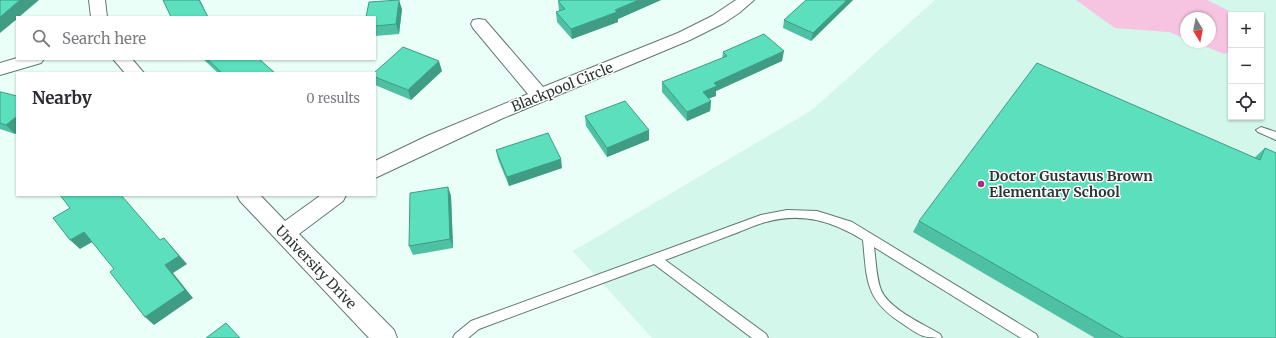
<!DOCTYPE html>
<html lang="en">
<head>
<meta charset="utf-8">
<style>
  :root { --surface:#fff; --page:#f7f7f7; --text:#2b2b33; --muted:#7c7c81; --line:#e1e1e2 }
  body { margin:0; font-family:Merriweather,serif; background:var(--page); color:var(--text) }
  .controls { position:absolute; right:12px; top:12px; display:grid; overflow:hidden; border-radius:0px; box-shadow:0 1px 3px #0004 }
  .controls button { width:36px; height:36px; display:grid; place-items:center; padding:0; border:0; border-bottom:1px solid var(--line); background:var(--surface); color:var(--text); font:20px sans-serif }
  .compass { position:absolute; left:1180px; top:12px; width:36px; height:36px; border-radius:50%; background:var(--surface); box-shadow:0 1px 3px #0004; rotate:170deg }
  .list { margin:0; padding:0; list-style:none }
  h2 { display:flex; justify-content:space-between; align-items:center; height:52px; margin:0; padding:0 16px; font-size:17px }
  h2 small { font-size:13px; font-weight:400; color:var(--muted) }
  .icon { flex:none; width:22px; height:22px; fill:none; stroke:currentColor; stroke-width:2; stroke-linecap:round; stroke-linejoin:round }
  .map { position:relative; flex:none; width:1276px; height:338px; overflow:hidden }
  .search { position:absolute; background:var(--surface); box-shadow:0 1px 3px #0004; left:16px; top:16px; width:360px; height:44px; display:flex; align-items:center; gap:10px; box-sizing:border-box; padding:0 14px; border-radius:0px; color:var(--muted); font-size:15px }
  .panel { position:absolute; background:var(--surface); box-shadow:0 1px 3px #0004; left:16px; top:72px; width:360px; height:124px; border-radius:0px }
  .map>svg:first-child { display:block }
  .built { fill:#d4f7eb; fill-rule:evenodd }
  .green { fill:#f6c3e0 }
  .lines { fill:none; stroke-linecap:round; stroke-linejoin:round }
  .service-casing { stroke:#617870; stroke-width:2 }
  .minor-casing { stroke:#617870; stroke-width:2 }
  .service { fill:#fff; fill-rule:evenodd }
  .minor { fill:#fff; fill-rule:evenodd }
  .wall { fill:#4ec0a3 }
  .shaded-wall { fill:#409c84 }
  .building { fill:#5bdfbd; stroke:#409c84 }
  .poi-dot { fill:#a82d81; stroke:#fff; stroke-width:1.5 }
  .labels { text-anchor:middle; stroke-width:3; stroke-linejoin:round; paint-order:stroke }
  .street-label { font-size:14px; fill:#2c3633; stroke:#fff }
  .poi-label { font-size:14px; font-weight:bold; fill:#2c3633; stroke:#fff; text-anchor:start }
</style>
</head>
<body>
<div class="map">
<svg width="1276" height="338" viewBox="0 0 1276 338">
  <rect width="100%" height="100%" fill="#eafff7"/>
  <!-- built -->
  <path class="built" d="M 935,0 L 1276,0 L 1276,338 L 652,338 L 573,251 L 812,110 ZM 1231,15 L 1261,15 L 1261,117 L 1231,117 ZM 1186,18 L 1210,18 L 1210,42 L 1186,42 Z"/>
  <!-- green -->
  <path class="green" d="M 1076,0 L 1207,0 L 1229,11 L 1231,15 L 1231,51 L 1224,54 L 1194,42 L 1210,42 L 1210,18 L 1186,18 L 1186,39 L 1169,32 L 1115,28 Z"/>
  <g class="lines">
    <!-- service casing -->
    <g class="service-casing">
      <path id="service" d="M 1261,127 L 1276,132 L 1276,140 L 1258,132 L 1256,130 Z
        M 787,210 L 817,211 L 852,222 L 1036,334 L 1038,338 L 1021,338 L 874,247 C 876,261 876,277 881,290 C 889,309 923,324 940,334 L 942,338 C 922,338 919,335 903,324 C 865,300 867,281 863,240 C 832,221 802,212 766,222 C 754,225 743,231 731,235 C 709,243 687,252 665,260 L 766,334 L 768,338 L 752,338 L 654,264 L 479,329 L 468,338 L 453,338 L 455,334 L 471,321 L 761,215 Z"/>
    </g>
    <!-- minor casing -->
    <g class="minor-casing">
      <path id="minor" d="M 89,0 L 105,0 L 107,17 L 91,17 Z
        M 736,0 L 754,0 L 739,13 L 724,23 L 690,40 L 501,119 L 375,178 L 375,161 L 427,136 L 528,94 L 473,28 L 471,24 L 473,20 L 479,19 L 485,20 L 543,87 L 678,33 L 712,16 Z
        M 17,58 L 17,59 L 44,59 L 41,63 L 0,75 L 0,63 Z
        M 113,59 L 132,59 L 144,73 L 125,73 Z
        M 237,195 L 260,195 L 285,221 L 321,195 L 346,195 L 343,201 L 299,234 L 394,330 L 397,338 L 369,338 L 240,201 Z"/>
    </g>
    <!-- service -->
    <use href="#service" class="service"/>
    <!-- minor -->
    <use href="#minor" class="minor"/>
  </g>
  <!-- wall -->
  <path class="wall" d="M 561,0 L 661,0 L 618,19 L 618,22 L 572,39 L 557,22 L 556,12 L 559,11 L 558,1 Z
    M 806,0 L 853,0 L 811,41 L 783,28 L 784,20 Z
    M 402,9 L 399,34 L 375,36 L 375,17 Z
    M 723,52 L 782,61 L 716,91 L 716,96 L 709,98 L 711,101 L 710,111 L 687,121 L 662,92 L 662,82 L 722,59 Z
    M 203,59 L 259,59 L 275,73 L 218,73 Z
    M 442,71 L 411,100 L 375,85 L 375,73 Z
    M 0,92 L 15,134 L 0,129 Z
    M 585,116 L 649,140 L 607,157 L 586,126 Z
    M 1265,148 L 1276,338 L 1095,338 L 913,232 L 919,221 L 1254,158 Z
    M 496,150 L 562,168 L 509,186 L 498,159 Z
    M 448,187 L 451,196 L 453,248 L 413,255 L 409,246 Z"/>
  <!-- shaded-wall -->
  <path class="shaded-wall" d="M 20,0 L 39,0 L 19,17 L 17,17 L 17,19 L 0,33 L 0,17 Z
    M 199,0 L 200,0 L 208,17 Z
    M 399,0 L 402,9 L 399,34 L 396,24 Z
    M 639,0 L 661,0 L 618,19 L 618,22 L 572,39 L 571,29 Z
    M 847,0 L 853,0 L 811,41 L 813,33 Z
    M 784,51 L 782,61 L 716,91 L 716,96 L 702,101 L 703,92 L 714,83 Z
    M 439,61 L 442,71 L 411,100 L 408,90 Z
    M 711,101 L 710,111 L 687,121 L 687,112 Z
    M 17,116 L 17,133 L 15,134 L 6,125 Z
    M 649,130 L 649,140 L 607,157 L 607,148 Z
    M 561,159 L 562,168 L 509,186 L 507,177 Z
    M 448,187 L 451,196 L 453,248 L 450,239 Z
    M 84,232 L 94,241 L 80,249 L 70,240 Z
    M 164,238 L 187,264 L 173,273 L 193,298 L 154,325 L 145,317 L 165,265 Z"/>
  <!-- building -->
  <path class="building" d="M 0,0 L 20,0 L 0,17 Z
    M 163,0 L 199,0 L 208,17 L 171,17 Z
    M 399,0 L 396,24 L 375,26 L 375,17 L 366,17 L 369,2 Z
    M 561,0 L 639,0 L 615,10 L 617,12 L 571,29 L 556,12 L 565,9 L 558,1 Z
    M 806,0 L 847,0 L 813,33 L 784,20 Z
    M 764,34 L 784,51 L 714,83 L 717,86 L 703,92 L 711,101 L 687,112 L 662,82 L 727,56 L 723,52 Z
    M 403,47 L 439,61 L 408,90 L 375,77 L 375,73 L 374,73 Z
    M 207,59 L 259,59 L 275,73 L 222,73 Z
    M 1037,63 L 1260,160 L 1265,148 L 1276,153 L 1276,338 L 1124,338 L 919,221 Z
    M 0,92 L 1,92 L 17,96 L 17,116 L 6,125 L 0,123 Z
    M 625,101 L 649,130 L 607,148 L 585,116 Z
    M 548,133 L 561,159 L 507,177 L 496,150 Z
    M 448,187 L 450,239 L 409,246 L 410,193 Z
    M 60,195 L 121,195 L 160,240 L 164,238 L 179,256 L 165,265 L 185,290 L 145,317 L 110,272 L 114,269 L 84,232 L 70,240 L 53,218 L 70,208 Z
    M 226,323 L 240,338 L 206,338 Z"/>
  <!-- markers -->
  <circle class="poi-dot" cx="981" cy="184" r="4"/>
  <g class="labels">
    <!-- street labels -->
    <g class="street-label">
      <text transform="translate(562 87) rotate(-22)" y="5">Blackpool Circle</text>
      <text transform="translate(316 267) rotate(46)" y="5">University Drive</text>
    </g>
    <!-- poi labels -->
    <g class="poi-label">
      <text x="989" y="181">Doctor Gustavus Brown<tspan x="989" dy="16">Elementary School</tspan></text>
    </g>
  </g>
</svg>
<div class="controls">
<button>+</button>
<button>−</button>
<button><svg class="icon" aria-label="locate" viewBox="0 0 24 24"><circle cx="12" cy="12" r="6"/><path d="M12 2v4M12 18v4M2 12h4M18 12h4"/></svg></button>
</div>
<svg class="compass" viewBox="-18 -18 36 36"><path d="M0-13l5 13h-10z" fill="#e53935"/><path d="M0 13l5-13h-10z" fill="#7c7c81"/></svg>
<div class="search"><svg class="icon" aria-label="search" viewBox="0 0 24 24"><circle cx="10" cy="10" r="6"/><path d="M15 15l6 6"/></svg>Search here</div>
<section class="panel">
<h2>Nearby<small>0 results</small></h2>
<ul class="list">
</ul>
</section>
</div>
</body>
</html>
